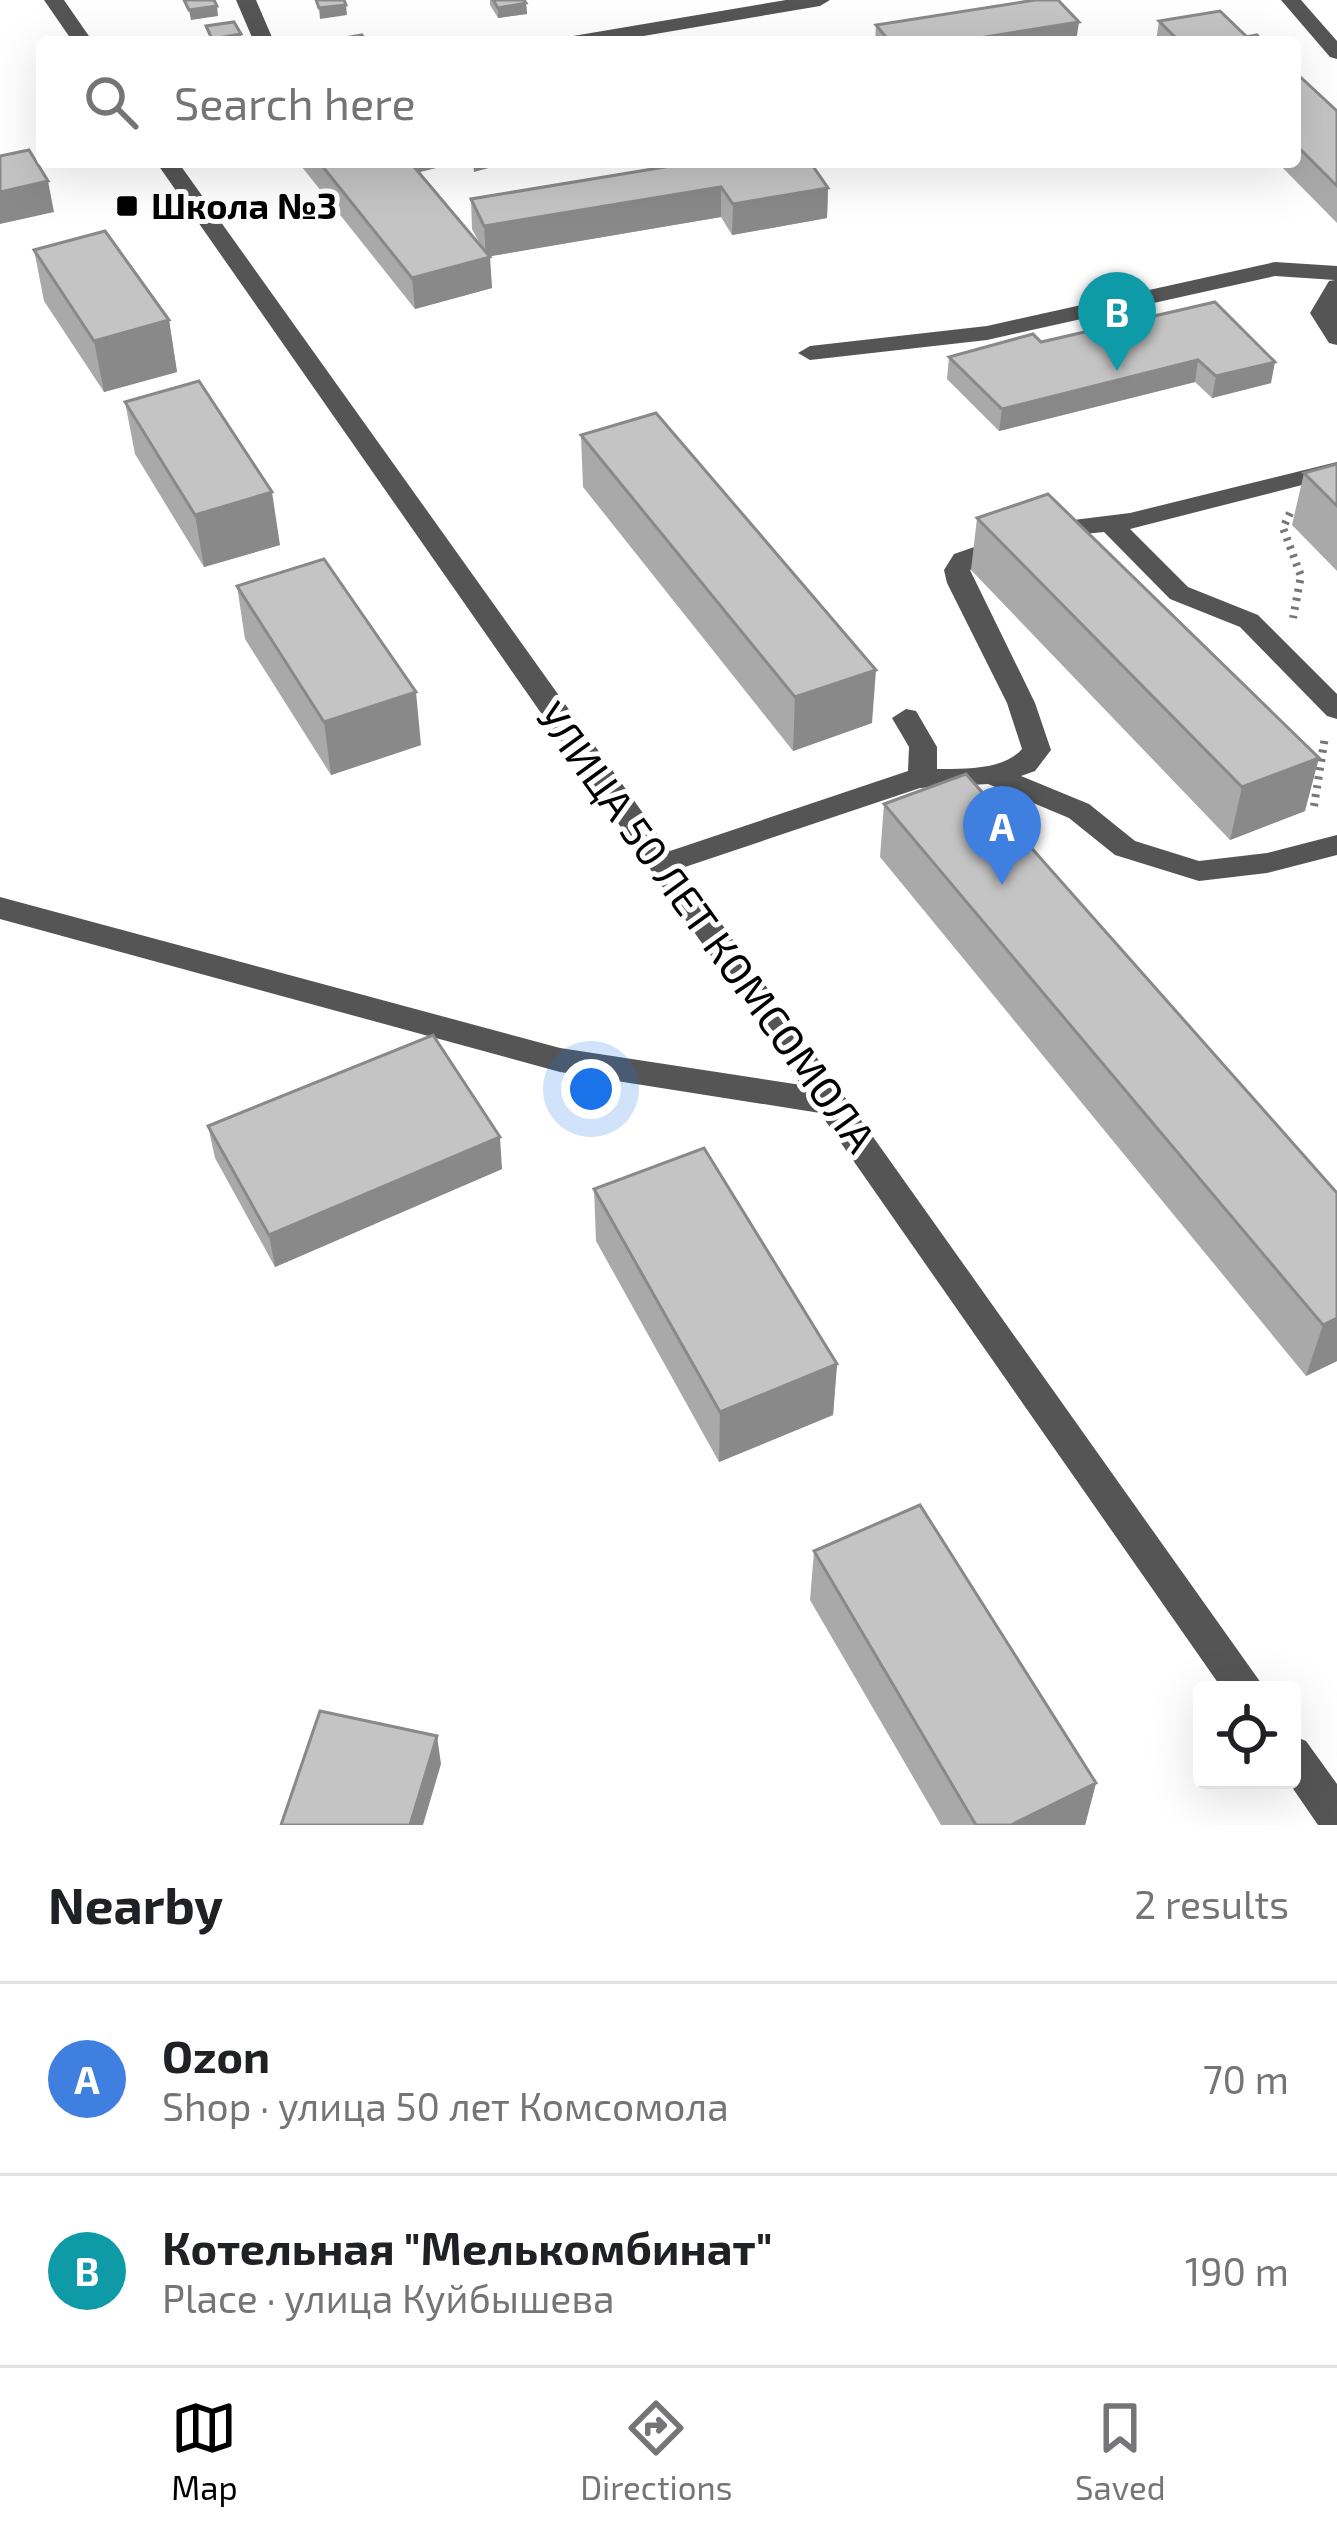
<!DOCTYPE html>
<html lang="en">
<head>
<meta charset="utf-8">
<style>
  :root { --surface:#fff; --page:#f2f2f2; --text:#202124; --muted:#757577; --line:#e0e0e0; --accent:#000 }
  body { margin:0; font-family:"Exo 2",sans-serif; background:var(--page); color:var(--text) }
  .controls { position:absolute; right:36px; bottom:36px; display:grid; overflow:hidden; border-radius:12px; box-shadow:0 12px 48px #0002 }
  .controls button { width:108px; height:108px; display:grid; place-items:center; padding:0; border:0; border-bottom:3px solid var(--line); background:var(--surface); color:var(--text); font:60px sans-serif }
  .you { position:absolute; left:591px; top:1089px; width:42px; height:42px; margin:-30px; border:9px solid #fff; border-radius:50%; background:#1a73e8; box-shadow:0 0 0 18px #1a73e833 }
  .badge { display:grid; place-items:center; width:78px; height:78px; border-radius:50%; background:var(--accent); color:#fff; font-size:39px; font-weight:700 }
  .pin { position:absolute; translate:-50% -99px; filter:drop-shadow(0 3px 6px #0008) }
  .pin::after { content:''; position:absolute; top:63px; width:42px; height:36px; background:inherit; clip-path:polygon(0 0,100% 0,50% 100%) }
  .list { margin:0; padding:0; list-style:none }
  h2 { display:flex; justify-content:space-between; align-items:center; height:156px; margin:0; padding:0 48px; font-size:51px }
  h2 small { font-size:39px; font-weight:400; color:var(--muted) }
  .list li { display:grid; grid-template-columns:78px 1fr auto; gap:36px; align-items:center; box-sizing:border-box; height:192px; padding:0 48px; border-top:3px solid var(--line) }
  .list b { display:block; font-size:45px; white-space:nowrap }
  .list p { margin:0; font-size:39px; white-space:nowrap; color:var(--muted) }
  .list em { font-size:39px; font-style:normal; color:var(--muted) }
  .icon { flex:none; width:66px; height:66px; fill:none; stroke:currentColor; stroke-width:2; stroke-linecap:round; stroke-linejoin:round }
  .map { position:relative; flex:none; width:1337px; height:1825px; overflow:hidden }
  .search { position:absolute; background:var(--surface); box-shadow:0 12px 48px #0002; left:36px; right:36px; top:36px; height:132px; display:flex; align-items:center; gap:30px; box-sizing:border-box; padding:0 42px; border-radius:12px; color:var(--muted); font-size:45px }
  .sheet { height:540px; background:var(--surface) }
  nav { display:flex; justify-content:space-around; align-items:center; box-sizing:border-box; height:168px; border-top:3px solid var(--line); background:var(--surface); font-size:33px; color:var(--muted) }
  nav a { display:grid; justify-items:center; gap:6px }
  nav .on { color:var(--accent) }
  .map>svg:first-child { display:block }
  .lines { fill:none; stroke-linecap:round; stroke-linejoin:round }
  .path { stroke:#777; stroke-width:8; stroke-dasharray:3 6; stroke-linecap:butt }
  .minor { fill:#555; fill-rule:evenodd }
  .wall { fill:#a9a9a9 }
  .shaded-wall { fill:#898989 }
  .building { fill:#c4c4c4; stroke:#898989; stroke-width:3 }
  .poi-dot { fill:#000; stroke:#fff; stroke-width:4.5 }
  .labels { text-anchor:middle; stroke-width:10; stroke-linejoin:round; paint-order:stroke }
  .far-poi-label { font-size:36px; font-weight:bold; fill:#000; stroke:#fff; text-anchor:start }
  .street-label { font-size:42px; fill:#000; stroke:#fff }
</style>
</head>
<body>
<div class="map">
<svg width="1337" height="1825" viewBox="0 0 1337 1825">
  <rect width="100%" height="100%" fill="#fff"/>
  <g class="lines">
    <!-- path -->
    <path class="path" d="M 1290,513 L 1283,528 L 1301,576 L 1293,618
      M 1314,806 L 1325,737"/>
    <!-- minor -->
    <path class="minor" d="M 44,0 L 64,0 L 93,42 L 73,42 Z
      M 236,0 L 256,0 L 274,42 L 254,42 Z
      M 786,0 L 830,0 L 820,6 L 608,42 L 563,42 L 573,36 Z
      M 1281,0 L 1301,0 L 1337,41 L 1337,59 L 1330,57 Z
      M 156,162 L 178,162 L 670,851 L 908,771 L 909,747 L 892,718 L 906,709 L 916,711 L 937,747 L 937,769 C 964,769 1004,770 1022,749 L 1007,703 L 947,583 L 944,570 L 954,554 L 1041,524 L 1130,513 L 1337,462 L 1337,476 L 1130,529 L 1188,587 L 1258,615 L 1337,694 L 1337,719 L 1327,716 L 1240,627 L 1170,599 L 1104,532 L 1054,537 L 970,570 L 1035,703 L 1051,750 L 1035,771 L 1021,776 L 1089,804 L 1135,841 L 1199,861 L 1267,853 L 1337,835 L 1337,855 L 1267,873 L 1199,881 L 1115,855 L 1069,818 L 988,784 L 920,788 L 682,868 L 1266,1690 L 1223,1690 L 820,1113 L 560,1072 L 0,919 L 0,897 L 560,1048 L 801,1085 Z
      M 1275,262 L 1337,266 L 1337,345 L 1329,343 L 1310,313 L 1329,281 L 1335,280 L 1275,276 L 987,340 L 810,360 L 798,353 L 810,346 L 987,326 Z
      M 1292,1735 L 1306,1741 L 1337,1784 L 1337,1825 L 1318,1825 L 1287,1780 L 1292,1780 Z"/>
  </g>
  <!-- wall -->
  <path class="wall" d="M 490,0 L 524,0 L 526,3 L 527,14 L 498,18 L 490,5 Z
    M 1159,21 L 1247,37 L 1263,42 L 1156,41 Z
    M 876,25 L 1076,42 L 875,42 Z
    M 1295,72 L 1337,111 L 1337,223 L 1277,162 L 1295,162 Z
    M 298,162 L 460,162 L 419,172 L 481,246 L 472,229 L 471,199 L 695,162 L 828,188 L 827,218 L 732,235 L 721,217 L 489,256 L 492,288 L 415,309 Z
    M 34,250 L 169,320 L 177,372 L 104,392 L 44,301 Z
    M 1215,302 L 1271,383 L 1212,398 L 1195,382 L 999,431 L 947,379 L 949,357 L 1041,342 Z
    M 125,402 L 280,545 L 204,567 L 135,454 Z
    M 581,435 L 872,723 L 793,751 L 583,487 Z
    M 1337,464 L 1337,571 L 1292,525 L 1304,473 Z
    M 977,518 L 1305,811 L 1230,840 L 971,570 Z
    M 237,586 L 421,745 L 331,775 L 245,639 Z
    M 884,804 L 1337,1193 L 1337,1361 L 1306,1376 L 880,857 Z
    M 208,1126 L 502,1169 L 275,1267 L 215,1158 Z
    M 594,1189 L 837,1364 L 833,1415 L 719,1462 L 596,1241 Z
    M 814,1551 L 1096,1783 L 1085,1825 L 941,1825 L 810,1600 Z"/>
  <!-- shaded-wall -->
  <path class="shaded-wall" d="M 526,3 L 527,14 L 498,18 L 498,8 Z
    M 346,5 L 347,15 L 320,19 L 319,8 Z
    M 217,6 L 218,16 L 191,20 L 189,10 Z
    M 1079,22 L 1076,42 L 954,42 Z
    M 241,34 L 242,42 L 212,42 L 212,39 Z
    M 399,162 L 460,162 L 400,177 Z
    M 473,162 L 511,162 L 474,172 Z
    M 48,181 L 54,212 L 0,224 L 0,192 Z
    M 721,187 L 721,217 L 486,257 L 484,226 Z
    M 828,188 L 827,218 L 732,235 L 733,204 Z
    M 490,257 L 492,288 L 415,309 L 412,278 Z
    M 169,320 L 177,372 L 104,392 L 94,341 Z
    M 1198,360 L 1195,382 L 999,431 L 1002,409 Z
    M 1275,362 L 1271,383 L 1212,398 L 1216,376 Z
    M 272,492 L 280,545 L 204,567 L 195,515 Z
    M 876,670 L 872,723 L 793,751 L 795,697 Z
    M 416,692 L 421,745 L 331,775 L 324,722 Z
    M 1319,758 L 1305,811 L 1230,840 L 1242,787 Z
    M 500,1137 L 502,1169 L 275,1267 L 269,1235 Z
    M 1337,1318 L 1337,1361 L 1306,1376 L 1323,1325 Z
    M 837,1364 L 833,1415 L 719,1462 L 720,1412 Z
    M 437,1736 L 441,1764 L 423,1825 L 410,1825 Z
    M 1096,1783 L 1085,1825 L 1011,1825 Z"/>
  <!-- building -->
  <path class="building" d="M 184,0 L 214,0 L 217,6 L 189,10 Z
    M 316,0 L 344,0 L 346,5 L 319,8 Z
    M 493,0 L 524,0 L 526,3 L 498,8 Z
    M 1035,0 L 1058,0 L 1079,22 L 954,42 L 890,42 L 876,25 Z
    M 1220,11 L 1247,37 L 1218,42 L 1180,42 L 1159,21 Z
    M 234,22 L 241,34 L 212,39 L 206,26 Z
    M 362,35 L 367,42 L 322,42 Z
    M 1257,35 L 1263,42 L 1218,42 Z
    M 1295,72 L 1337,111 L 1337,186 L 1295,144 Z
    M 29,150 L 48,181 L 0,192 L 0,156 Z
    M 319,162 L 410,162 L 490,257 L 412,278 Z
    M 695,162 L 810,162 L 828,188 L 733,204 L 721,187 L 484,226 L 471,199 Z
    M 105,231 L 169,320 L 94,341 L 34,250 Z
    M 1215,302 L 1275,362 L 1216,376 L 1198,360 L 1002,409 L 949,357 L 1033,334 L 1041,342 Z
    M 199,381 L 272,492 L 195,515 L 125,402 Z
    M 656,413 L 876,670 L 795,697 L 581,435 Z
    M 1337,464 L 1337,506 L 1304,473 Z
    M 1048,494 L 1319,758 L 1242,787 L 977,518 Z
    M 324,559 L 416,692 L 324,722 L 237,586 Z
    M 966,774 L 1337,1193 L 1337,1318 L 1323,1325 L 884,804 Z
    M 433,1035 L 500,1137 L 269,1235 L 208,1126 Z
    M 704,1148 L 837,1364 L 720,1412 L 594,1189 Z
    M 920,1505 L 1096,1783 L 1011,1825 L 976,1825 L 814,1551 Z
    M 320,1711 L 437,1736 L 410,1825 L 281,1825 Z"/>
  <!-- markers -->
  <rect class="poi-dot" x="115" y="194" width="24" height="24" rx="6"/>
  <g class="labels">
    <!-- far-poi labels -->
    <g class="far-poi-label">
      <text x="151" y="219">Школа №3</text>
    </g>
    <!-- street labels -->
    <g class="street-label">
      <text transform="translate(706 927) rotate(54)" y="15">УЛИЦА 50 ЛЕТ КОМСОМОЛА</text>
    </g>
  </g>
</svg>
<div class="controls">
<button><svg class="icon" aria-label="locate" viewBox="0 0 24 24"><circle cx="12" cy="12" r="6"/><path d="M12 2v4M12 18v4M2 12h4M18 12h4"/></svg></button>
</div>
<div class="you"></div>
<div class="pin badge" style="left:1002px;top:885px;background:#3f7fe0">A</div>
<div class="pin badge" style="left:1117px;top:371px;background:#0f9aa8">B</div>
<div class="search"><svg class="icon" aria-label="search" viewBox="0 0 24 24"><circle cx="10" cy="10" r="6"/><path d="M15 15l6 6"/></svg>Search here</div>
</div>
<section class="sheet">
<h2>Nearby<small>2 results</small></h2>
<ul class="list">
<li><span class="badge" style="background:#3f7fe0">A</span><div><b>Ozon</b><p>Shop · улица 50 лет Комсомола</p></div><em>70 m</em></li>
<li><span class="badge" style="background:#0f9aa8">B</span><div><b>Котельная &quot;Мелькомбинат&quot;</b><p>Place · улица Куйбышева</p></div><em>190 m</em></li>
</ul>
</section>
<nav>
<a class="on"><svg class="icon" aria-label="map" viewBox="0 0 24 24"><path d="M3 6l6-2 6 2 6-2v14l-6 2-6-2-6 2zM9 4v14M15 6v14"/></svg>Map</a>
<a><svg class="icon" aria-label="directions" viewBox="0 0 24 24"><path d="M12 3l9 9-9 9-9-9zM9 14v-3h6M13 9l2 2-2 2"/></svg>Directions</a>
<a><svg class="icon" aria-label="saved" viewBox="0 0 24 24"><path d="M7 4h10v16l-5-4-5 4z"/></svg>Saved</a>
</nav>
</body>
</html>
